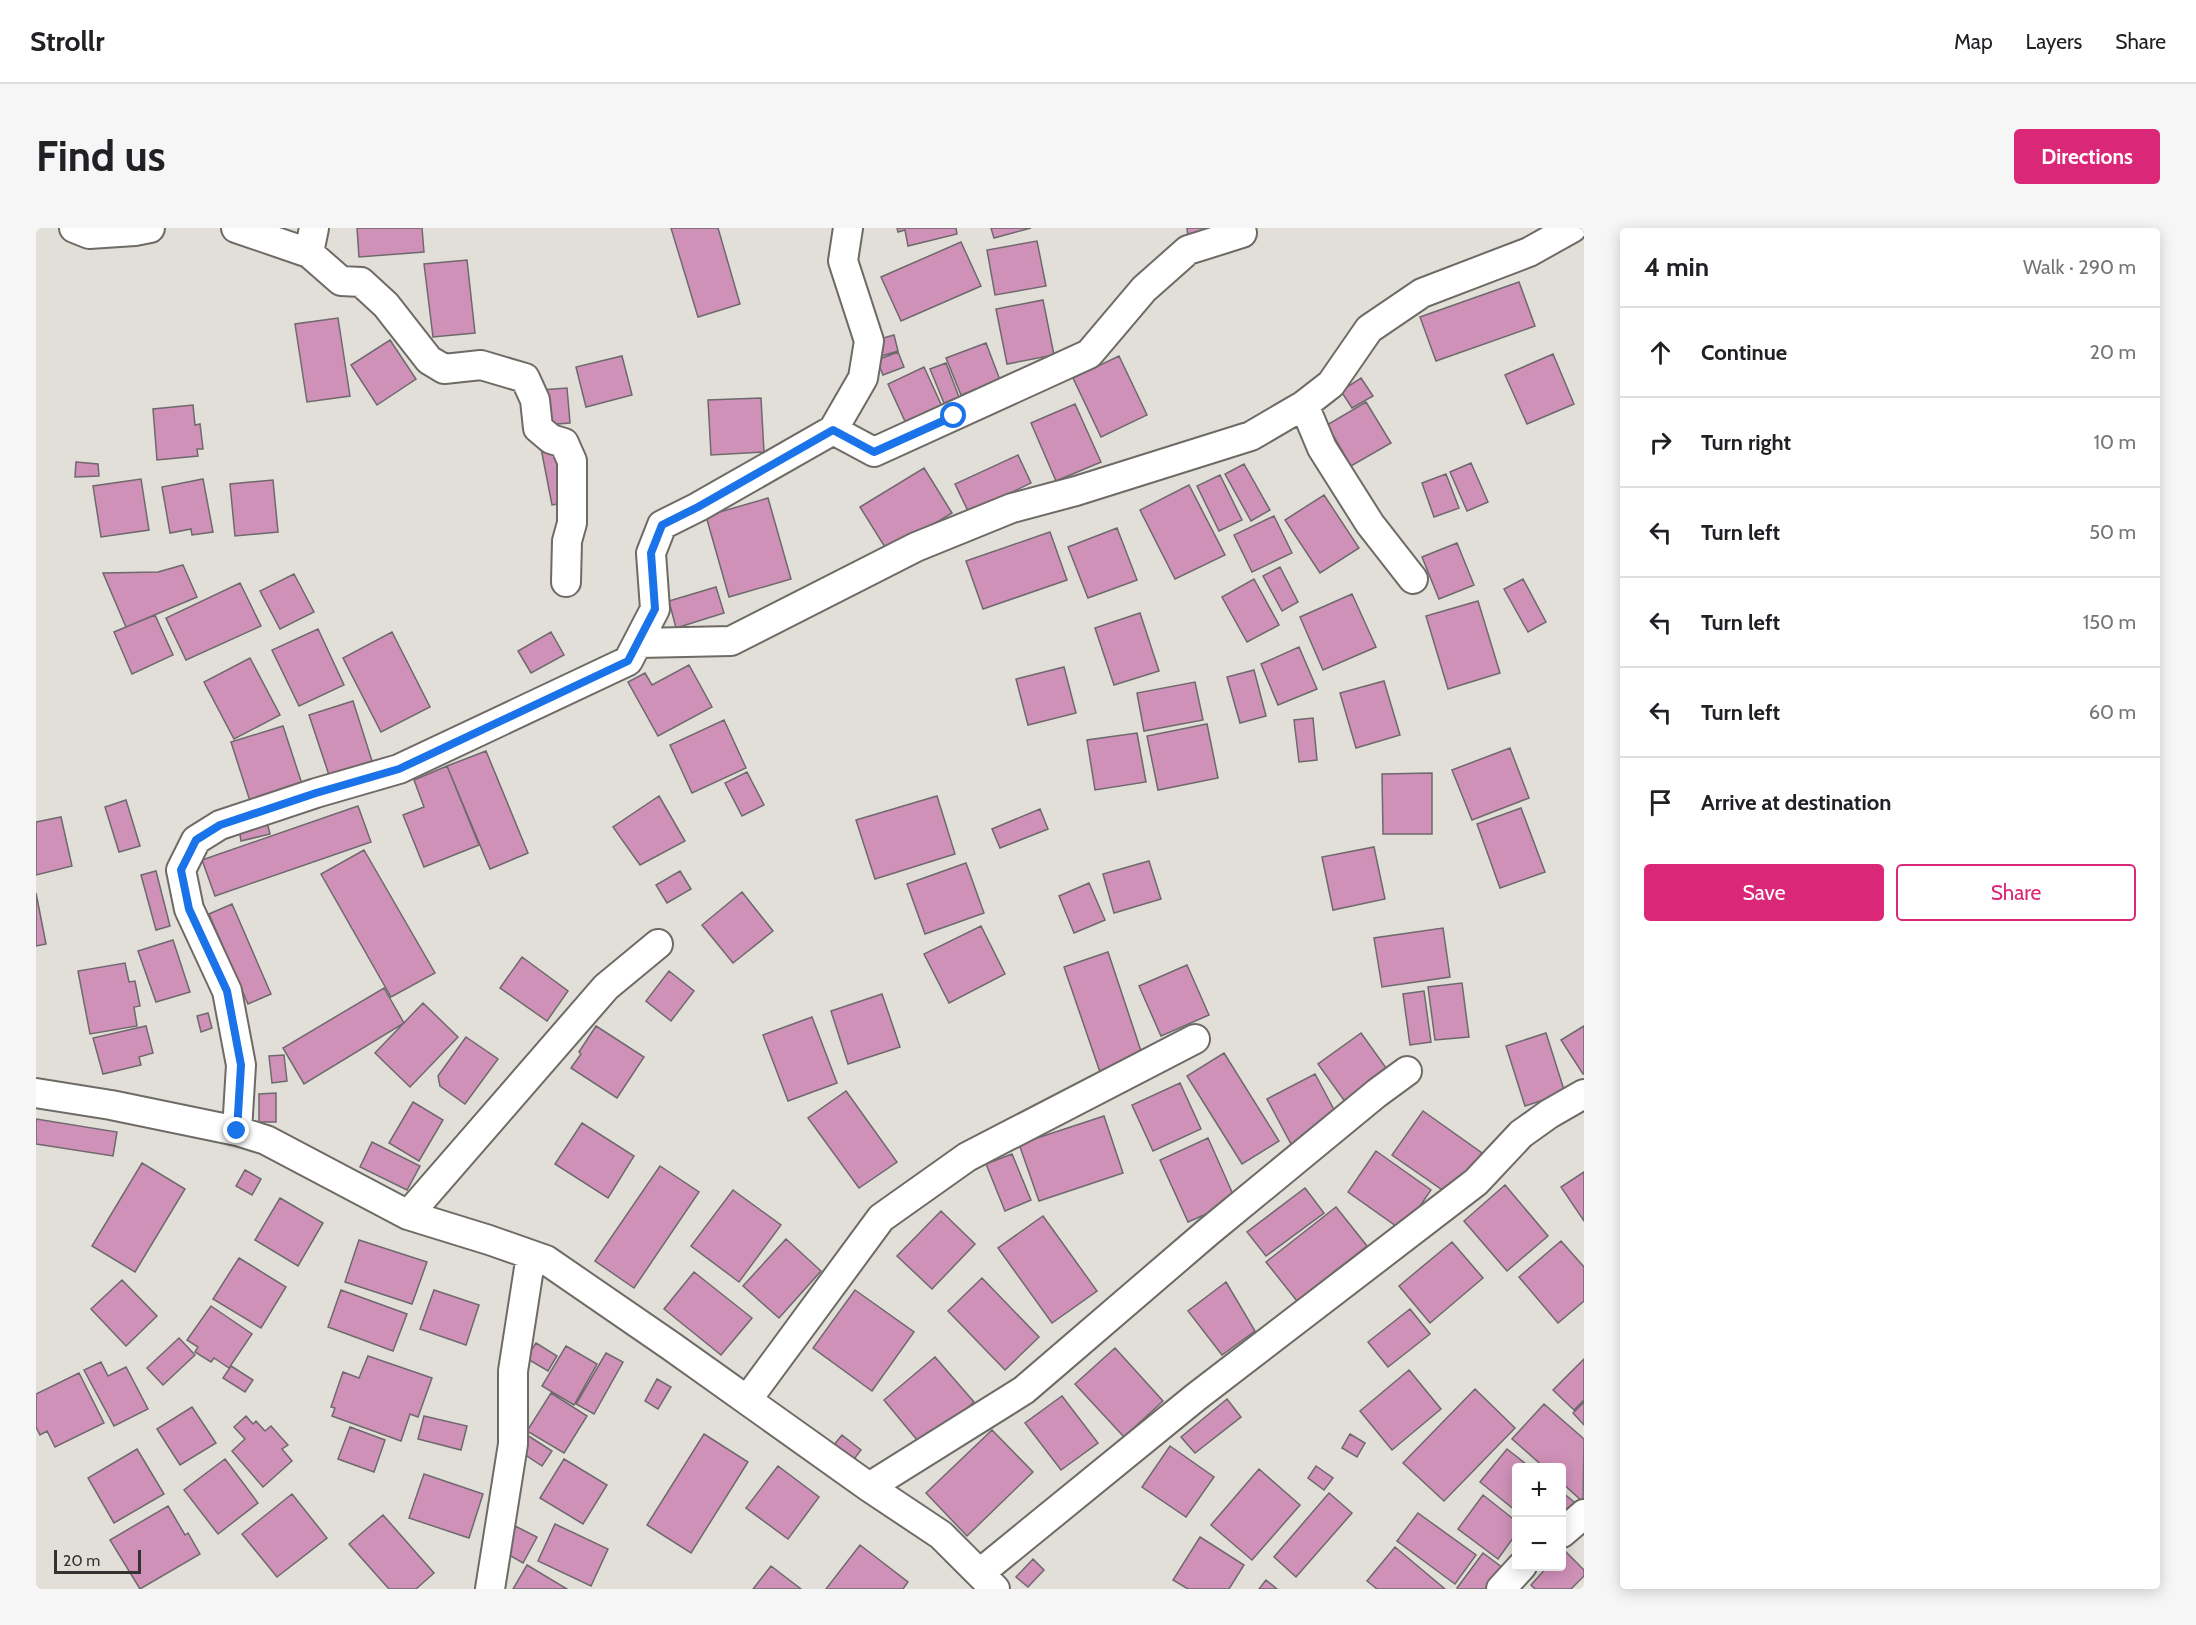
<!DOCTYPE html>
<html lang="en">
<head>
<meta charset="utf-8">
<style>
  :root { --surface:#fff; --page:#f6f6f6; --text:#202124; --muted:#757577; --line:#e0e0e0; --accent:#db2777 }
  body { margin:0; font-family:Cabin,sans-serif; background:var(--page); color:var(--text) }
  .controls { position:absolute; right:18px; bottom:18px; display:grid; overflow:hidden; border-radius:6px; box-shadow:0 3px 15px #0003 }
  .controls button { width:54px; height:54px; display:grid; place-items:center; padding:0; border:0; border-bottom:2px solid var(--line); background:var(--surface); color:var(--text); font:30px sans-serif }
  .scale { position:absolute; left:18px; bottom:15px; width:87px; box-sizing:border-box; padding-left:6px; border:3px solid #343230; border-top:0; font-size:16px; line-height:21px; white-space:nowrap; color:#343230; -webkit-text-stroke:4px #e2ded8; paint-order:stroke }
  .stop { position:absolute; width:18px; height:18px; margin:-14px; border:4px solid #1a73e8; border-radius:50%; background:#fff }
  .stop.end { background:#1a73e8; border-color:#fff; box-shadow:0 2px 6px #0008 }
  .list { margin:0; padding:0; list-style:none }
  h2 { display:flex; justify-content:space-between; align-items:center; height:78px; margin:0; padding:0 24px; font-size:26px }
  h2 small { font-size:20px; font-weight:400; color:var(--muted) }
  .list li { display:grid; grid-template-columns:39px 1fr auto; gap:18px; align-items:center; box-sizing:border-box; height:90px; padding:0 24px; border-top:2px solid var(--line) }
  .list b { display:block; font-size:22px; white-space:nowrap }
  .list em { font-size:20px; font-style:normal; color:var(--muted) }
  .actions { display:flex; gap:12px; padding:18px 24px }
  .actions a { flex:1; padding:14px 0; border:2px solid var(--accent); border-radius:6px; text-align:center; font-size:21px; color:var(--accent) }
  .actions .main { background:var(--accent); color:#fff }
  .icon { flex:none; width:33px; height:33px; fill:none; stroke:currentColor; stroke-width:2; stroke-linecap:round; stroke-linejoin:round }
  .map { position:relative; flex:none; width:1548px; height:1361px; overflow:hidden; border-radius:6px }
  header { display:flex; align-items:center; gap:36px; box-sizing:border-box; height:84px; padding:0 30px; background:var(--surface); border-bottom:2px solid var(--line) }
  header strong { font-size:28px }
  nav { display:flex; gap:33px; margin-inline-start:auto; font-size:21px }
  .intro { display:flex; align-items:center; justify-content:space-between; box-sizing:border-box; height:144px; padding:0 36px }
  h1 { margin:0; font-size:42px }
  .button { padding:15px 27px; border-radius:6px; background:var(--accent); color:#fff; font-size:21px; font-weight:700 }
  main { display:flex; gap:36px; padding:0 36px }
  aside { flex:1; background:var(--surface); border-radius:6px; box-shadow:0 3px 15px #0003 }
  .map>svg:first-child { display:block }
  .building { fill:#d091b9; stroke:#6e696c; stroke-width:1.5 }
  .lines { fill:none; stroke-linecap:round; stroke-linejoin:round }
  .street-casing { stroke:#6e6b66; stroke-width:32 }
  .street { stroke:#fff; stroke-width:28 }
  .route { stroke:#1a73e8; stroke-width:8 }
</style>
</head>
<body>
<header>
<strong>Strollr</strong>
<nav><a>Map</a><a>Layers</a><a>Share</a></nav>
</header>
<div class="intro"><h1>Find us</h1><a class="button">Directions</a></div>
<main>
<div class="map">
<svg width="1548" height="1361" viewBox="0 0 1548 1361">
  <rect width="100%" height="100%" fill="#e2ded8"/>
  <!-- building -->
  <path class="building" d="M 321,0 L 386,0 L 388,24 L 323,29 Z
    M 635,0 L 682,0 L 704,76 L 662,89 Z
    M 861,0 L 920,0 L 921,6 L 872,18 L 869,2 L 862,4 Z
    M 955,0 L 995,0 L 958,10 Z
    M 1151,0 L 1197,0 L 1152,9 Z
    M 1001,13 L 1010,58 L 959,67 L 951,22 Z
    M 925,14 L 945,58 L 865,93 L 845,49 Z
    M 431,32 L 439,105 L 397,109 L 388,36 Z
    M 1483,54 L 1499,98 L 1400,133 L 1384,89 Z
    M 1007,72 L 1018,127 L 971,136 L 960,81 Z
    M 302,90 L 314,168 L 271,174 L 259,96 Z
    M 858,107 L 862,123 L 842,129 L 837,113 Z
    M 354,112 L 380,151 L 341,177 L 315,137 Z
    M 950,115 L 964,152 L 925,167 L 910,130 Z
    M 862,124 L 868,139 L 847,147 L 841,132 Z
    M 1517,126 L 1538,176 L 1491,196 L 1469,147 Z
    M 586,128 L 596,167 L 550,179 L 540,139 Z
    M 1083,128 L 1111,187 L 1065,209 L 1037,150 Z
    M 910,135 L 923,169 L 908,175 L 894,141 Z
    M 888,139 L 909,185 L 873,202 L 852,156 Z
    M 1325,150 L 1337,168 L 1316,180 L 1305,163 Z
    M 531,160 L 534,195 L 495,198 L 491,163 Z
    M 725,170 L 728,224 L 675,227 L 672,172 Z
    M 1330,174 L 1355,215 L 1315,238 L 1291,197 Z
    M 1039,176 L 1065,234 L 1020,253 L 995,195 Z
    M 157,177 L 159,197 L 164,196 L 167,221 L 161,221 L 162,228 L 121,232 L 117,181 Z
    M 539,209 L 550,271 L 516,277 L 504,215 Z
    M 982,227 L 995,255 L 933,285 L 919,256 Z
    M 40,234 L 62,236 L 63,248 L 39,249 Z
    M 1435,235 L 1452,274 L 1431,283 L 1414,244 Z
    M 1208,236 L 1234,282 L 1215,293 L 1189,246 Z
    M 888,240 L 916,285 L 852,324 L 824,279 Z
    M 1410,246 L 1423,280 L 1398,289 L 1386,255 Z
    M 1184,247 L 1206,292 L 1183,303 L 1161,258 Z
    M 105,251 L 113,302 L 65,309 L 57,258 Z
    M 167,251 L 177,304 L 156,307 L 155,301 L 134,305 L 126,259 Z
    M 237,252 L 242,304 L 199,308 L 194,256 Z
    M 1153,257 L 1189,327 L 1139,351 L 1104,282 Z
    M 1288,267 L 1323,320 L 1284,345 L 1249,292 Z
    M 732,270 L 755,351 L 693,369 L 670,288 Z
    M 1238,288 L 1256,325 L 1216,344 L 1198,307 Z
    M 1081,300 L 1101,352 L 1052,370 L 1032,319 Z
    M 1014,304 L 1031,352 L 947,381 L 930,333 Z
    M 1421,315 L 1438,357 L 1403,371 L 1386,329 Z
    M 147,337 L 161,369 L 90,399 L 67,345 L 122,344 Z
    M 1244,339 L 1262,374 L 1246,383 L 1227,348 Z
    M 258,346 L 278,384 L 244,401 L 224,363 Z
    M 1218,351 L 1243,397 L 1211,414 L 1186,369 Z
    M 1487,351 L 1510,394 L 1492,404 L 1468,361 Z
    M 204,355 L 225,398 L 150,432 L 130,390 Z
    M 680,359 L 688,385 L 640,400 L 633,373 Z
    M 1316,366 L 1340,419 L 1287,442 L 1264,389 Z
    M 1442,373 L 1464,445 L 1412,461 L 1390,388 Z
    M 1104,385 L 1123,443 L 1078,457 L 1059,400 Z
    M 119,387 L 137,427 L 96,446 L 78,404 Z
    M 282,401 L 308,457 L 263,478 L 236,422 Z
    M 356,404 L 394,479 L 345,504 L 307,430 Z
    M 515,404 L 528,427 L 495,445 L 482,423 Z
    M 1263,419 L 1281,461 L 1242,477 L 1225,436 Z
    M 214,430 L 244,487 L 198,511 L 168,454 Z
    M 653,437 L 676,479 L 622,508 L 592,454 L 609,445 L 616,457 Z
    M 1028,439 L 1040,485 L 992,497 L 980,451 Z
    M 1218,442 L 1230,488 L 1204,495 L 1191,449 Z
    M 1348,453 L 1364,507 L 1320,520 L 1304,465 Z
    M 1159,454 L 1167,492 L 1108,503 L 1101,465 Z
    M 317,473 L 336,533 L 293,547 L 273,487 Z
    M 1277,490 L 1281,532 L 1263,534 L 1258,492 Z
    M 688,492 L 710,540 L 656,565 L 634,517 Z
    M 1171,496 L 1182,550 L 1122,562 L 1111,508 Z
    M 247,498 L 266,556 L 214,573 L 195,514 Z
    M 1101,505 L 1110,554 L 1059,562 L 1051,512 Z
    M 1474,520 L 1493,570 L 1436,592 L 1416,542 Z
    M 450,523 L 492,625 L 454,641 L 411,538 Z
    M 411,538 L 443,617 L 388,639 L 367,587 L 388,579 L 378,552 Z
    M 711,544 L 728,577 L 706,588 L 689,555 Z
    M 1396,545 L 1396,606 L 1347,606 L 1346,546 Z
    M 623,568 L 649,613 L 604,637 L 577,599 Z
    M 901,568 L 919,626 L 839,651 L 820,592 Z
    M 90,572 L 104,618 L 83,624 L 69,579 Z
    M 322,578 L 335,614 L 179,668 L 166,632 Z
    M 1485,580 L 1509,644 L 1464,660 L 1441,596 Z
    M 1004,581 L 1012,601 L 964,620 L 956,601 Z
    M 25,589 L 36,638 L 0,647 L 0,594 Z
    M 231,594 L 234,606 L 205,613 L 203,600 Z
    M 1338,619 L 1349,671 L 1297,682 L 1286,629 Z
    M 328,622 L 399,745 L 355,769 L 285,646 Z
    M 1113,633 L 1125,671 L 1078,685 L 1067,646 Z
    M 930,635 L 948,685 L 889,706 L 871,656 Z
    M 120,643 L 134,698 L 120,702 L 105,647 Z
    M 644,643 L 655,661 L 631,675 L 620,657 Z
    M 1053,655 L 1069,692 L 1038,705 L 1023,668 Z
    M 706,664 L 737,703 L 697,735 L 666,697 Z
    M 0,665 L 10,716 L 0,718 Z
    M 196,676 L 235,766 L 212,776 L 173,686 Z
    M 945,698 L 969,746 L 913,775 L 888,726 Z
    M 1407,700 L 1414,749 L 1346,759 L 1338,710 Z
    M 137,712 L 154,764 L 120,774 L 102,723 Z
    M 1072,724 L 1107,829 L 1064,844 L 1028,739 Z
    M 486,729 L 532,763 L 511,793 L 464,760 Z
    M 89,735 L 93,754 L 99,753 L 104,778 L 98,779 L 101,798 L 54,806 L 42,743 Z
    M 1151,737 L 1173,787 L 1125,808 L 1103,758 Z
    M 633,743 L 658,763 L 635,793 L 610,773 Z
    M 1426,755 L 1433,809 L 1399,812 L 1392,759 Z
    M 348,760 L 368,795 L 268,856 L 247,820 Z
    M 1388,763 L 1395,814 L 1374,817 L 1367,766 Z
    M 846,766 L 864,819 L 812,836 L 795,783 Z
    M 387,775 L 422,809 L 374,859 L 339,825 Z
    M 172,785 L 176,800 L 165,804 L 161,788 Z
    M 776,789 L 801,855 L 752,873 L 727,807 Z
    M 110,798 L 117,825 L 103,829 L 105,837 L 67,846 L 57,810 Z
    M 560,798 L 608,829 L 581,870 L 535,840 L 545,826 L 543,824 Z
    M 1548,798 L 1548,846 L 1547,846 L 1525,812 Z
    M 1325,805 L 1353,844 L 1310,875 L 1282,836 Z
    M 1510,805 L 1529,865 L 1489,878 L 1470,818 Z
    M 430,809 L 462,831 L 429,876 L 404,858 L 402,848 Z
    M 1188,825 L 1243,913 L 1206,936 L 1151,848 Z
    M 248,827 L 251,853 L 236,855 L 233,828 Z
    M 1279,846 L 1303,891 L 1255,916 L 1231,871 Z
    M 1144,855 L 1165,901 L 1117,923 L 1096,877 Z
    M 810,863 L 861,934 L 823,960 L 772,890 Z
    M 240,865 L 240,894 L 223,894 L 223,866 Z
    M 377,874 L 407,892 L 383,933 L 353,915 Z
    M 1387,883 L 1446,925 L 1415,968 L 1356,927 Z
    M 1068,888 L 1087,945 L 1003,973 L 983,916 Z
    M 0,891 L 81,904 L 77,928 L 0,916 Z
    M 546,895 L 598,928 L 572,970 L 519,936 Z
    M 1172,910 L 1200,973 L 1152,994 L 1124,932 Z
    M 336,914 L 384,938 L 371,962 L 324,939 Z
    M 1340,923 L 1395,962 L 1367,1003 L 1312,964 Z
    M 976,926 L 995,972 L 969,983 L 950,936 Z
    M 106,935 L 149,961 L 99,1044 L 56,1018 Z
    M 624,938 L 663,964 L 598,1060 L 559,1033 Z
    M 209,942 L 225,951 L 216,967 L 200,958 Z
    M 1548,944 L 1548,993 L 1525,959 Z
    M 1469,957 L 1512,1008 L 1471,1043 L 1428,993 Z
    M 1269,960 L 1288,985 L 1230,1028 L 1211,1004 Z
    M 697,962 L 745,997 L 703,1054 L 655,1018 Z
    M 244,970 L 287,995 L 262,1038 L 219,1012 Z
    M 1300,979 L 1331,1018 L 1261,1073 L 1230,1034 Z
    M 905,983 L 939,1016 L 896,1061 L 861,1028 Z
    M 1007,988 L 1061,1063 L 1016,1095 L 962,1020 Z
    M 750,1011 L 785,1043 L 743,1090 L 707,1058 Z
    M 323,1012 L 391,1034 L 376,1076 L 309,1054 Z
    M 1525,1013 L 1548,1039 L 1548,1073 L 1522,1095 L 1483,1049 Z
    M 1416,1014 L 1447,1050 L 1394,1095 L 1363,1058 Z
    M 203,1030 L 250,1059 L 225,1100 L 177,1071 Z
    M 658,1044 L 716,1090 L 685,1127 L 628,1081 Z
    M 946,1050 L 1003,1109 L 969,1142 L 912,1083 Z
    M 86,1052 L 121,1088 L 90,1118 L 55,1081 Z
    M 1190,1054 L 1219,1103 L 1186,1127 L 1152,1083 Z
    M 305,1062 L 371,1086 L 357,1123 L 292,1099 Z
    M 398,1062 L 443,1077 L 430,1117 L 384,1101 Z
    M 819,1062 L 878,1104 L 836,1163 L 777,1120 Z
    M 175,1078 L 216,1106 L 193,1140 L 178,1130 L 175,1134 L 159,1124 L 162,1119 L 151,1112 Z
    M 1374,1081 L 1394,1106 L 1352,1139 L 1332,1114 Z
    M 143,1110 L 159,1127 L 127,1157 L 111,1140 Z
    M 500,1115 L 521,1128 L 512,1143 L 490,1130 Z
    M 530,1118 L 561,1136 L 538,1177 L 506,1158 Z
    M 1079,1120 L 1127,1173 L 1088,1209 L 1039,1156 Z
    M 570,1125 L 587,1134 L 558,1186 L 540,1176 Z
    M 332,1128 L 396,1150 L 382,1189 L 374,1186 L 365,1213 L 296,1188 L 299,1180 L 295,1179 L 307,1144 L 323,1150 Z
    M 899,1129 L 938,1174 L 886,1218 L 848,1172 Z
    M 1548,1131 L 1548,1172 L 1538,1182 L 1517,1162 Z
    M 65,1134 L 72,1148 L 90,1139 L 112,1181 L 78,1198 L 48,1142 Z
    M 195,1138 L 217,1152 L 209,1164 L 187,1150 Z
    M 1373,1142 L 1405,1181 L 1356,1222 L 1324,1183 Z
    M 43,1145 L 68,1195 L 19,1219 L 11,1203 L 4,1207 L 0,1199 L 0,1166 Z
    M 621,1151 L 635,1159 L 622,1181 L 609,1173 Z
    M 1439,1161 L 1479,1200 L 1408,1273 L 1367,1235 Z
    M 515,1165 L 551,1188 L 528,1225 L 491,1203 Z
    M 1026,1168 L 1062,1215 L 1025,1242 L 989,1195 Z
    M 1191,1171 L 1205,1189 L 1159,1225 L 1145,1209 Z
    M 1548,1174 L 1548,1197 L 1537,1185 Z
    M 1508,1176 L 1548,1211 L 1547,1274 L 1526,1255 L 1526,1240 L 1509,1240 L 1476,1211 Z
    M 156,1179 L 180,1215 L 144,1237 L 121,1201 Z
    M 210,1188 L 217,1196 L 220,1193 L 229,1203 L 235,1198 L 252,1217 L 246,1221 L 256,1233 L 227,1259 L 196,1223 L 209,1211 L 198,1199 Z
    M 388,1188 L 431,1198 L 425,1222 L 382,1211 Z
    M 314,1199 L 349,1212 L 338,1244 L 302,1231 Z
    M 956,1202 L 997,1244 L 931,1308 L 890,1265 Z
    M 668,1206 L 712,1234 L 655,1325 L 611,1297 Z
    M 1314,1206 L 1329,1215 L 1321,1229 L 1306,1220 Z
    M 491,1207 L 516,1223 L 506,1238 L 482,1222 Z
    M 806,1207 L 825,1222 L 812,1239 L 793,1223 Z
    M 1134,1218 L 1178,1249 L 1150,1289 L 1106,1259 Z
    M 101,1221 L 128,1266 L 78,1295 L 52,1250 Z
    M 1471,1221 L 1495,1240 L 1480,1240 L 1480,1283 L 1444,1254 Z
    M 189,1231 L 222,1275 L 182,1306 L 148,1262 Z
    M 528,1231 L 571,1257 L 547,1296 L 504,1270 Z
    M 742,1238 L 783,1269 L 752,1311 L 710,1280 Z
    M 1280,1238 L 1297,1250 L 1288,1262 L 1272,1250 Z
    M 1223,1241 L 1264,1277 L 1216,1332 L 1175,1297 Z
    M 388,1246 L 447,1266 L 433,1310 L 373,1290 Z
    M 1526,1264 L 1543,1278 L 1526,1300 Z
    M 1293,1265 L 1316,1285 L 1260,1349 L 1238,1329 Z
    M 256,1266 L 291,1310 L 241,1349 L 206,1306 Z
    M 1447,1267 L 1480,1293 L 1480,1306 L 1462,1331 L 1422,1301 Z
    M 132,1278 L 149,1307 L 152,1305 L 164,1326 L 104,1361 L 74,1312 Z
    M 1382,1285 L 1440,1327 L 1419,1356 L 1361,1313 Z
    M 347,1287 L 398,1345 L 380,1361 L 353,1361 L 313,1316 Z
    M 519,1296 L 572,1321 L 555,1358 L 502,1333 Z
    M 479,1298 L 501,1309 L 487,1335 L 466,1323 Z
    M 1164,1309 L 1208,1337 L 1193,1361 L 1152,1361 L 1137,1352 Z
    M 824,1317 L 872,1354 L 867,1361 L 790,1361 Z
    M 1359,1319 L 1409,1361 L 1341,1361 L 1331,1353 Z
    M 1528,1322 L 1548,1342 L 1548,1348 L 1535,1361 L 1499,1361 L 1495,1357 L 1512,1338 L 1526,1338 L 1526,1325 Z
    M 1447,1325 L 1467,1340 L 1452,1361 L 1422,1361 L 1421,1360 Z
    M 997,1331 L 1008,1342 L 992,1359 L 980,1349 Z
    M 491,1337 L 531,1361 L 477,1361 Z
    M 735,1338 L 765,1361 L 717,1361 Z
    M 1230,1352 L 1241,1361 L 1223,1361 Z"/>
  <g class="lines">
    <!-- street casing -->
    <g class="street-casing">
      <path id="street" d="M 38,0 L 53,6 L 99,3 L 114,0
        M 200,0 L 273,25 L 305,53 L 325,54 L 350,77 L 393,132 L 408,141 L 445,137 L 489,150 L 499,172 L 502,200 L 515,211 L 528,215 L 536,233 L 536,295 L 531,313 L 530,354
        M 273,25 L 278,0
        M 1268,177 L 1286,220 L 1334,296 L 1377,351
        M 797,202 L 838,224 L 1053,126 L 1108,61 L 1152,22 L 1206,5
        M 603,415 L 695,413 L 880,319 L 976,280 L 1040,263 L 1215,208 L 1268,177 L 1295,156 L 1333,101 L 1386,65 L 1493,24 L 1536,0
        M 0,865 L 75,877 L 201,903 L 230,912 L 372,987 L 453,1012 L 510,1032 L 635,1118 L 833,1259 L 905,1307 L 959,1361
        M 201,903 L 205,837 L 191,763 L 153,681 L 145,642 L 160,612 L 184,597 L 280,565 L 363,541 L 592,433 L 619,381 L 615,325 L 626,297 L 662,279 L 797,202 L 827,150 L 833,113 L 807,33 L 812,0
        M 372,987 L 570,759 L 622,716
        M 711,1172 L 845,990 L 931,929 L 1159,811
        M 833,1259 L 988,1162 L 1172,1004 L 1341,865 L 1371,843
        M 1526,1305 L 1548,1286
        M 944,1345 L 1160,1169 L 1440,954 L 1485,906 L 1513,886 L 1548,866
        M 454,1361 L 477,1216 L 477,1143 L 495,1027
        M 1465,1361 L 1486,1338"/>
    </g>
    <!-- street -->
    <use href="#street" class="street"/>
  </g>
  <g class="lines">
    <!-- route -->
    <path class="route" d="M 201,903 L 205,837 L 191,763 L 153,681 L 145,642 L 160,612 L 184,597 L 280,565 L 363,541 L 592,433 L 619,381 L 615,325 L 626,297 L 662,279 L 797,202 L 838,224 L 918,188"/>
  </g>
</svg>
<div class="controls">
<button>+</button>
<button>−</button>
</div>
<div class="scale">20 m</div>
<div class="stop" style="left:918px;top:188px"></div>
<div class="stop end" style="left:201px;top:903px"></div>
</div>
<aside>
<h2>4 min<small>Walk · 290 m</small></h2>
<ul class="list">
<li><svg class="icon" aria-label="ahead" viewBox="0 0 24 24"><path d="M12 20V5M6 11l6-6 6 6"/></svg><div><b>Continue</b></div><em>20 m</em></li>
<li><svg class="icon" aria-label="right" viewBox="0 0 24 24"><path d="M7 20v-9h11M14 6l5 5-5 5"/></svg><div><b>Turn right</b></div><em>10 m</em></li>
<li><svg class="icon" aria-label="left" viewBox="0 0 24 24"><path d="M17 20v-9H6M10 6l-5 5 5 5"/></svg><div><b>Turn left</b></div><em>50 m</em></li>
<li><svg class="icon" aria-label="left" viewBox="0 0 24 24"><path d="M17 20v-9H6M10 6l-5 5 5 5"/></svg><div><b>Turn left</b></div><em>150 m</em></li>
<li><svg class="icon" aria-label="left" viewBox="0 0 24 24"><path d="M17 20v-9H6M10 6l-5 5 5 5"/></svg><div><b>Turn left</b></div><em>60 m</em></li>
<li><svg class="icon" aria-label="arrive" viewBox="0 0 24 24"><path d="M6 21V4h12l-3 4 3 4H6"/></svg><div><b>Arrive at destination</b></div></li>
</ul>
<div class="actions"><a class="main">Save</a><a>Share</a></div>
</aside>
</main>
</body>
</html>
